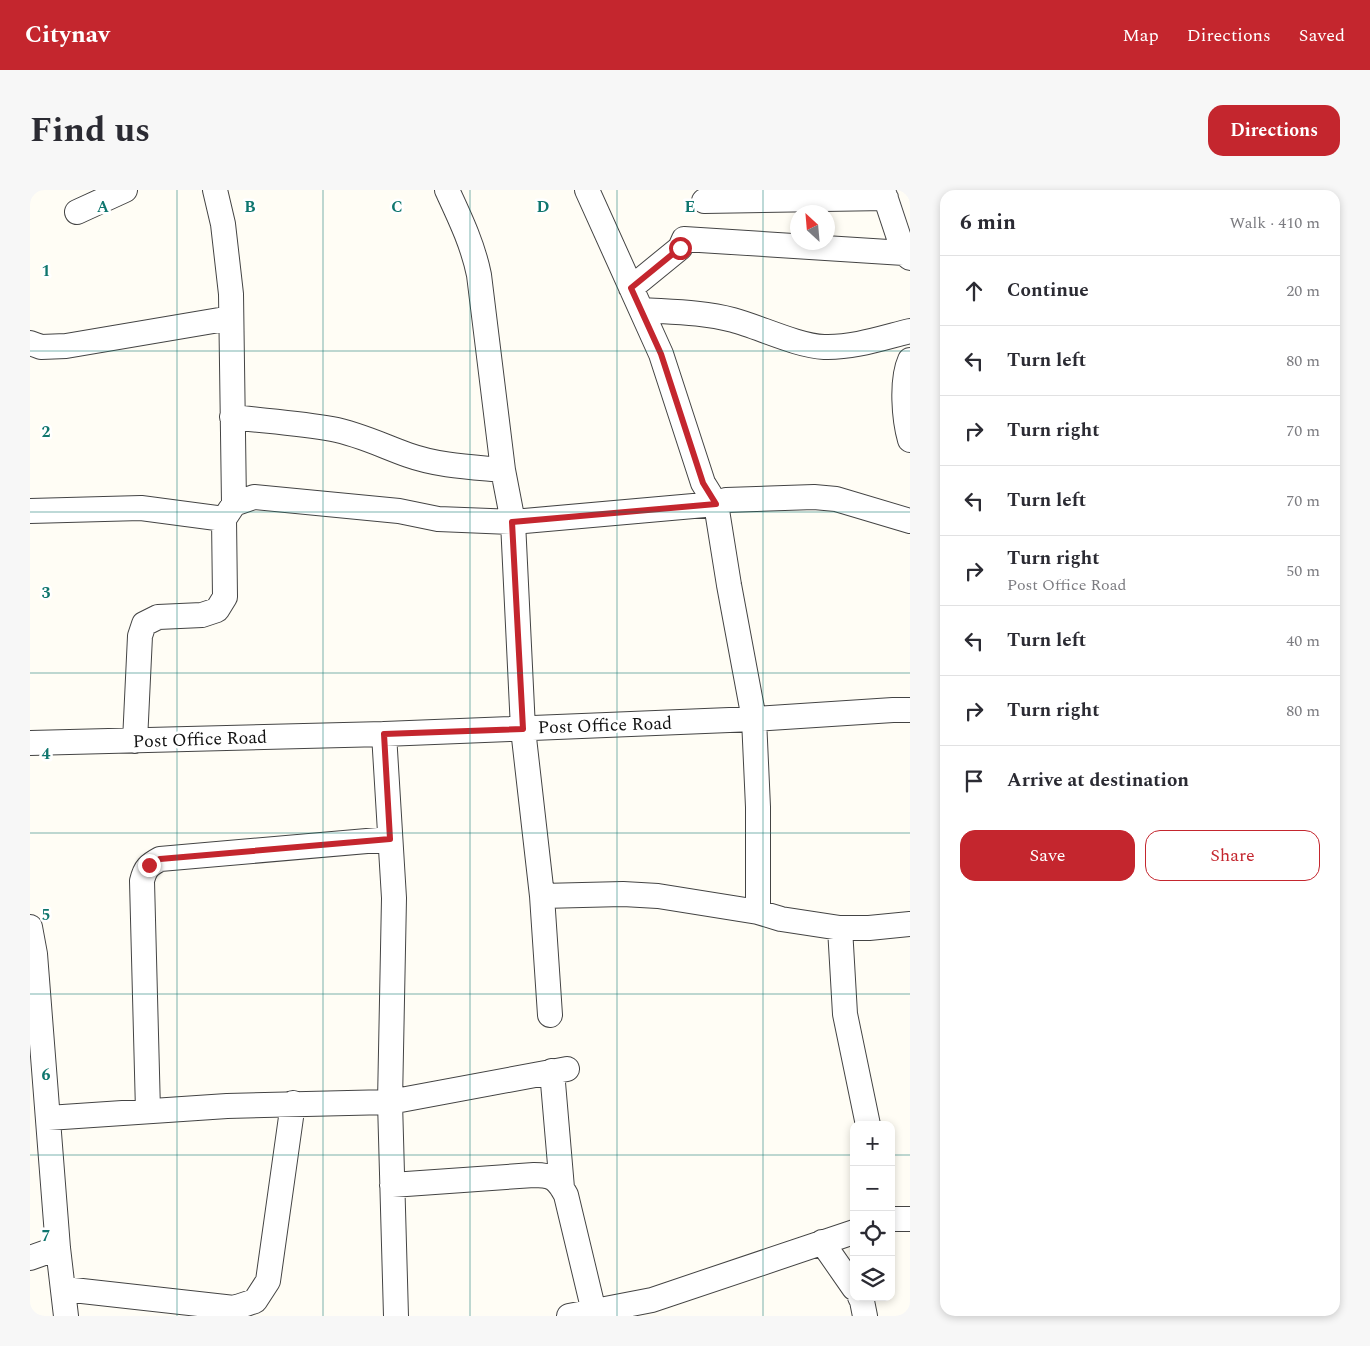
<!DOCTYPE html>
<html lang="en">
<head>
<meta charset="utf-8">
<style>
  :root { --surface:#fff; --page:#f7f7f7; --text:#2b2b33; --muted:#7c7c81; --line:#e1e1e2; --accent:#c4262e }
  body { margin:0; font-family:Spectral,serif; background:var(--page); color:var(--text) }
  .controls { position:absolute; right:15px; bottom:15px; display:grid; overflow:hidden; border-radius:10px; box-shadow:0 2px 8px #0003 }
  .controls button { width:45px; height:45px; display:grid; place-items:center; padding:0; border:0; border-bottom:1px solid var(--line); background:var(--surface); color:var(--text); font:25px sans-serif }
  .compass { position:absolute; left:760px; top:15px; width:45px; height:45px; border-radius:50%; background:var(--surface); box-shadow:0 2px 8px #0003; rotate:334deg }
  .stop { position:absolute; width:15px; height:15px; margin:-11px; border:4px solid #c4262e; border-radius:50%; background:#fff }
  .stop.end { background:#c4262e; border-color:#fff; box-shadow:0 1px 5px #0008 }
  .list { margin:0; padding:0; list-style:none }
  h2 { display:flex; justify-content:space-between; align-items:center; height:65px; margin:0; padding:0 20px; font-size:21px }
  h2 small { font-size:16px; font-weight:400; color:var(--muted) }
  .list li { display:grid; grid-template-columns:32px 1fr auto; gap:15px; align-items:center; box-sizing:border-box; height:70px; padding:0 20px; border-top:1px solid var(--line) }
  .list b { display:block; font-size:19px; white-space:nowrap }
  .list p { margin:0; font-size:16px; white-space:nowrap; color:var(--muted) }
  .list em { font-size:16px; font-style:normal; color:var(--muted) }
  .actions { display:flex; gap:10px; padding:15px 20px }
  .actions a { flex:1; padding:11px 0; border:1px solid var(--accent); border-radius:15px; text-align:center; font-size:18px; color:var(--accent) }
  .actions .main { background:var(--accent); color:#fff }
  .icon { flex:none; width:28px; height:28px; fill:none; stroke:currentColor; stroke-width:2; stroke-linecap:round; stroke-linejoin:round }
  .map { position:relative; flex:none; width:880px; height:1126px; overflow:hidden; border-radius:15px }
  header { display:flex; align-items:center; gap:30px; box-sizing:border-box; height:70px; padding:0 25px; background:var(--accent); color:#fff }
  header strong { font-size:24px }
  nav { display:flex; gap:28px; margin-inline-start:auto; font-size:18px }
  .intro { display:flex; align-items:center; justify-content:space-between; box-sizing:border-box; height:120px; padding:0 30px }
  h1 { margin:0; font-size:35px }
  .button { padding:12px 22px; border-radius:15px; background:var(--accent); color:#fff; font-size:18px; font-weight:700 }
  main { display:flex; gap:30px; padding:0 30px }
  aside { flex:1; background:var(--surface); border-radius:15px; box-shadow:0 2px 8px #0003 }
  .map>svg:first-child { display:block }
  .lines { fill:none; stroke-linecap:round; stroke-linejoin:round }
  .minor-casing { stroke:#444; stroke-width:26 }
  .minor { stroke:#fff; stroke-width:24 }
  .route { stroke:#c4262e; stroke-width:6 }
  .grid { fill:none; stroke:#0f766e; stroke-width:1; stroke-opacity:0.55 }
  .labels { text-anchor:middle; stroke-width:5; stroke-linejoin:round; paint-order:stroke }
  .street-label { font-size:18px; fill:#111; stroke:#fff }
  .grid-label { font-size:16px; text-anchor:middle; font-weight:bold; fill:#0f766e; stroke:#fff; stroke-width:5; stroke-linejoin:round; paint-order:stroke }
</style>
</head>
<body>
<header>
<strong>Citynav</strong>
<nav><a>Map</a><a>Directions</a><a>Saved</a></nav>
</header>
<div class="intro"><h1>Find us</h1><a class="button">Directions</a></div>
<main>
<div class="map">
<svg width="880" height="1126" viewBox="0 0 880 1126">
  <rect width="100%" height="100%" fill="#fffdf5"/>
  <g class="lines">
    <!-- minor casing -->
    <g class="minor-casing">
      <path id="minor" d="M 185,0 L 193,34 L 201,104 L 204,314
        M 557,0 L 631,164 L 673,293 L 686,314 L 696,310 L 784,307 L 806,309 L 880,331
        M 853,0 L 874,63 L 880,68
        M 674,11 L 856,8
        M 47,22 L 95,0
        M 601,98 L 650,58 L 654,49 L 874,63
        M 612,120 C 642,122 673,122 703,130 C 729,137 768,156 794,157 C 823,158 852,148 880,141
        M 0,153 L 11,157 L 36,156 L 201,128
        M 880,170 C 871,190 874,229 880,250
        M 202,227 C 235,231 269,233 302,239 C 329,244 353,256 378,265 C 409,276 441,277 473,280
        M 0,321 L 111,318 L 194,329
        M 354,544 L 364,708 L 360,912 L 366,1126
        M 105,551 L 110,446 L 114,434 L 128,427 L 172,425 L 187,420 L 195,407 L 194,329 L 204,314 L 224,307 L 369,321 L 408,329 L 483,332 L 473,280 L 449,85 C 443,55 430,28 417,0
        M 0,553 L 354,544 L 724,529 L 863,520 L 880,520
        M 512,706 L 593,704 L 628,706 L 728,722 L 751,729 L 810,738 L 839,738 L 880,734
        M 0,737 L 5,764 L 28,1058 L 36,1126
        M 810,738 L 815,824 L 838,935
        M 520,825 L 512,706 L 493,539 L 483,332 L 686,314 L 699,395 L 724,529 L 728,617 L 728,722
        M 522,881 L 532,998
        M 118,921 L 112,691 C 115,678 119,675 130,669 L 360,649
        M 18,928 L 197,916 L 360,912 L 537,879
        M 362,995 L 504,985 C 522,985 527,988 536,1005 L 565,1126
        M 861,1029 L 880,1029
        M 792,1052 L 824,1098
        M 0,1068 L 28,1058
        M 34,1099 L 204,1118 L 225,1111 L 238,1091 L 263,913
        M 830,1107 L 832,1111 L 835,1126
        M 539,1126 L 622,1110 L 824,1042"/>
    </g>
    <!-- minor -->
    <use href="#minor" class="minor"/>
  </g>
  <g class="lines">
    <!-- route -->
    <path class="route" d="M 119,675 L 130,669 L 360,649 L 354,544 L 493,539 L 482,332 L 686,314 L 673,293 L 631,164 L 601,98 L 650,58"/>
  </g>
  <!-- grid -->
  <path class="grid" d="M 147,0 L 147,1126M 293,0 L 293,1126M 440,0 L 440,1126M 587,0 L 587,1126M 733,0 L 733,1126M 0,161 L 880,161M 0,322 L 880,322M 0,483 L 880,483M 0,643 L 880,643M 0,804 L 880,804M 0,965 L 824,965M 861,965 L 880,965"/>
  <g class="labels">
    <!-- street labels -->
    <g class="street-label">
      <text transform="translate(575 535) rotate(-2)" y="6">Post Office Road</text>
      <text transform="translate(170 549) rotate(-2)" y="6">Post Office Road</text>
    </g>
  </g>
  <g class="grid-label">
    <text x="73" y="22">A</text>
    <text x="220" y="22">B</text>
    <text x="367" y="22">C</text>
    <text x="513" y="22">D</text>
    <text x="660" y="22">E</text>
    <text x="16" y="86">1</text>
    <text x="16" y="247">2</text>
    <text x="16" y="408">3</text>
    <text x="16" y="569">4</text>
    <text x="16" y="730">5</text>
    <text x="16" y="890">6</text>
    <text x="16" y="1051">7</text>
  </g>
</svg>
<div class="controls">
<button>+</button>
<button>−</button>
<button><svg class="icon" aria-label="locate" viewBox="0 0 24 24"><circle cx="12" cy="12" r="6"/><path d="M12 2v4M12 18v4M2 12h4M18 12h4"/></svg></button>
<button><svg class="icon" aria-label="layers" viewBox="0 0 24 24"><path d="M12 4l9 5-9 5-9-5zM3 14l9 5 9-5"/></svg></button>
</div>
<svg class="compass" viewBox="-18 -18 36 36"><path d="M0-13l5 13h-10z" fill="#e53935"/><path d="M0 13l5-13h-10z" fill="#7c7c81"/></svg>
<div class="stop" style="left:650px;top:58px"></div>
<div class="stop end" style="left:119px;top:675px"></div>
</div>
<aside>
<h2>6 min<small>Walk · 410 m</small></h2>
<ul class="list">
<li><svg class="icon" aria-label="ahead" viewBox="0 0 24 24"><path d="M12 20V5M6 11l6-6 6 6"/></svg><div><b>Continue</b></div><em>20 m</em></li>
<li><svg class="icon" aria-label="left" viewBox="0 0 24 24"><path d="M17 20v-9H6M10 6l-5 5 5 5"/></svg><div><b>Turn left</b></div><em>80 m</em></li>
<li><svg class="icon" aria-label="right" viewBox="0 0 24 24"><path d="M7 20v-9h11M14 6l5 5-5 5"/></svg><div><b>Turn right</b></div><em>70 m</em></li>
<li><svg class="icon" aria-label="left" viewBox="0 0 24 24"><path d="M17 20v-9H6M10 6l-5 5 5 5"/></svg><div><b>Turn left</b></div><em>70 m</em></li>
<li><svg class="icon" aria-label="right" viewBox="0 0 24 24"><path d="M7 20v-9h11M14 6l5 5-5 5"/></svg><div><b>Turn right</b><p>Post Office Road</p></div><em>50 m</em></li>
<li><svg class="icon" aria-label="left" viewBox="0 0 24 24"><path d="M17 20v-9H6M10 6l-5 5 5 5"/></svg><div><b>Turn left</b></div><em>40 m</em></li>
<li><svg class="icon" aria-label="right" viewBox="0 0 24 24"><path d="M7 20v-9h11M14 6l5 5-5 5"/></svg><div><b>Turn right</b></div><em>80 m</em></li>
<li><svg class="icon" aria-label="arrive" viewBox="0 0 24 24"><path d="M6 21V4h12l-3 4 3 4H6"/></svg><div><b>Arrive at destination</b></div></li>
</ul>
<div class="actions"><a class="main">Save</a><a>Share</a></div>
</aside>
</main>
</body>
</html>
